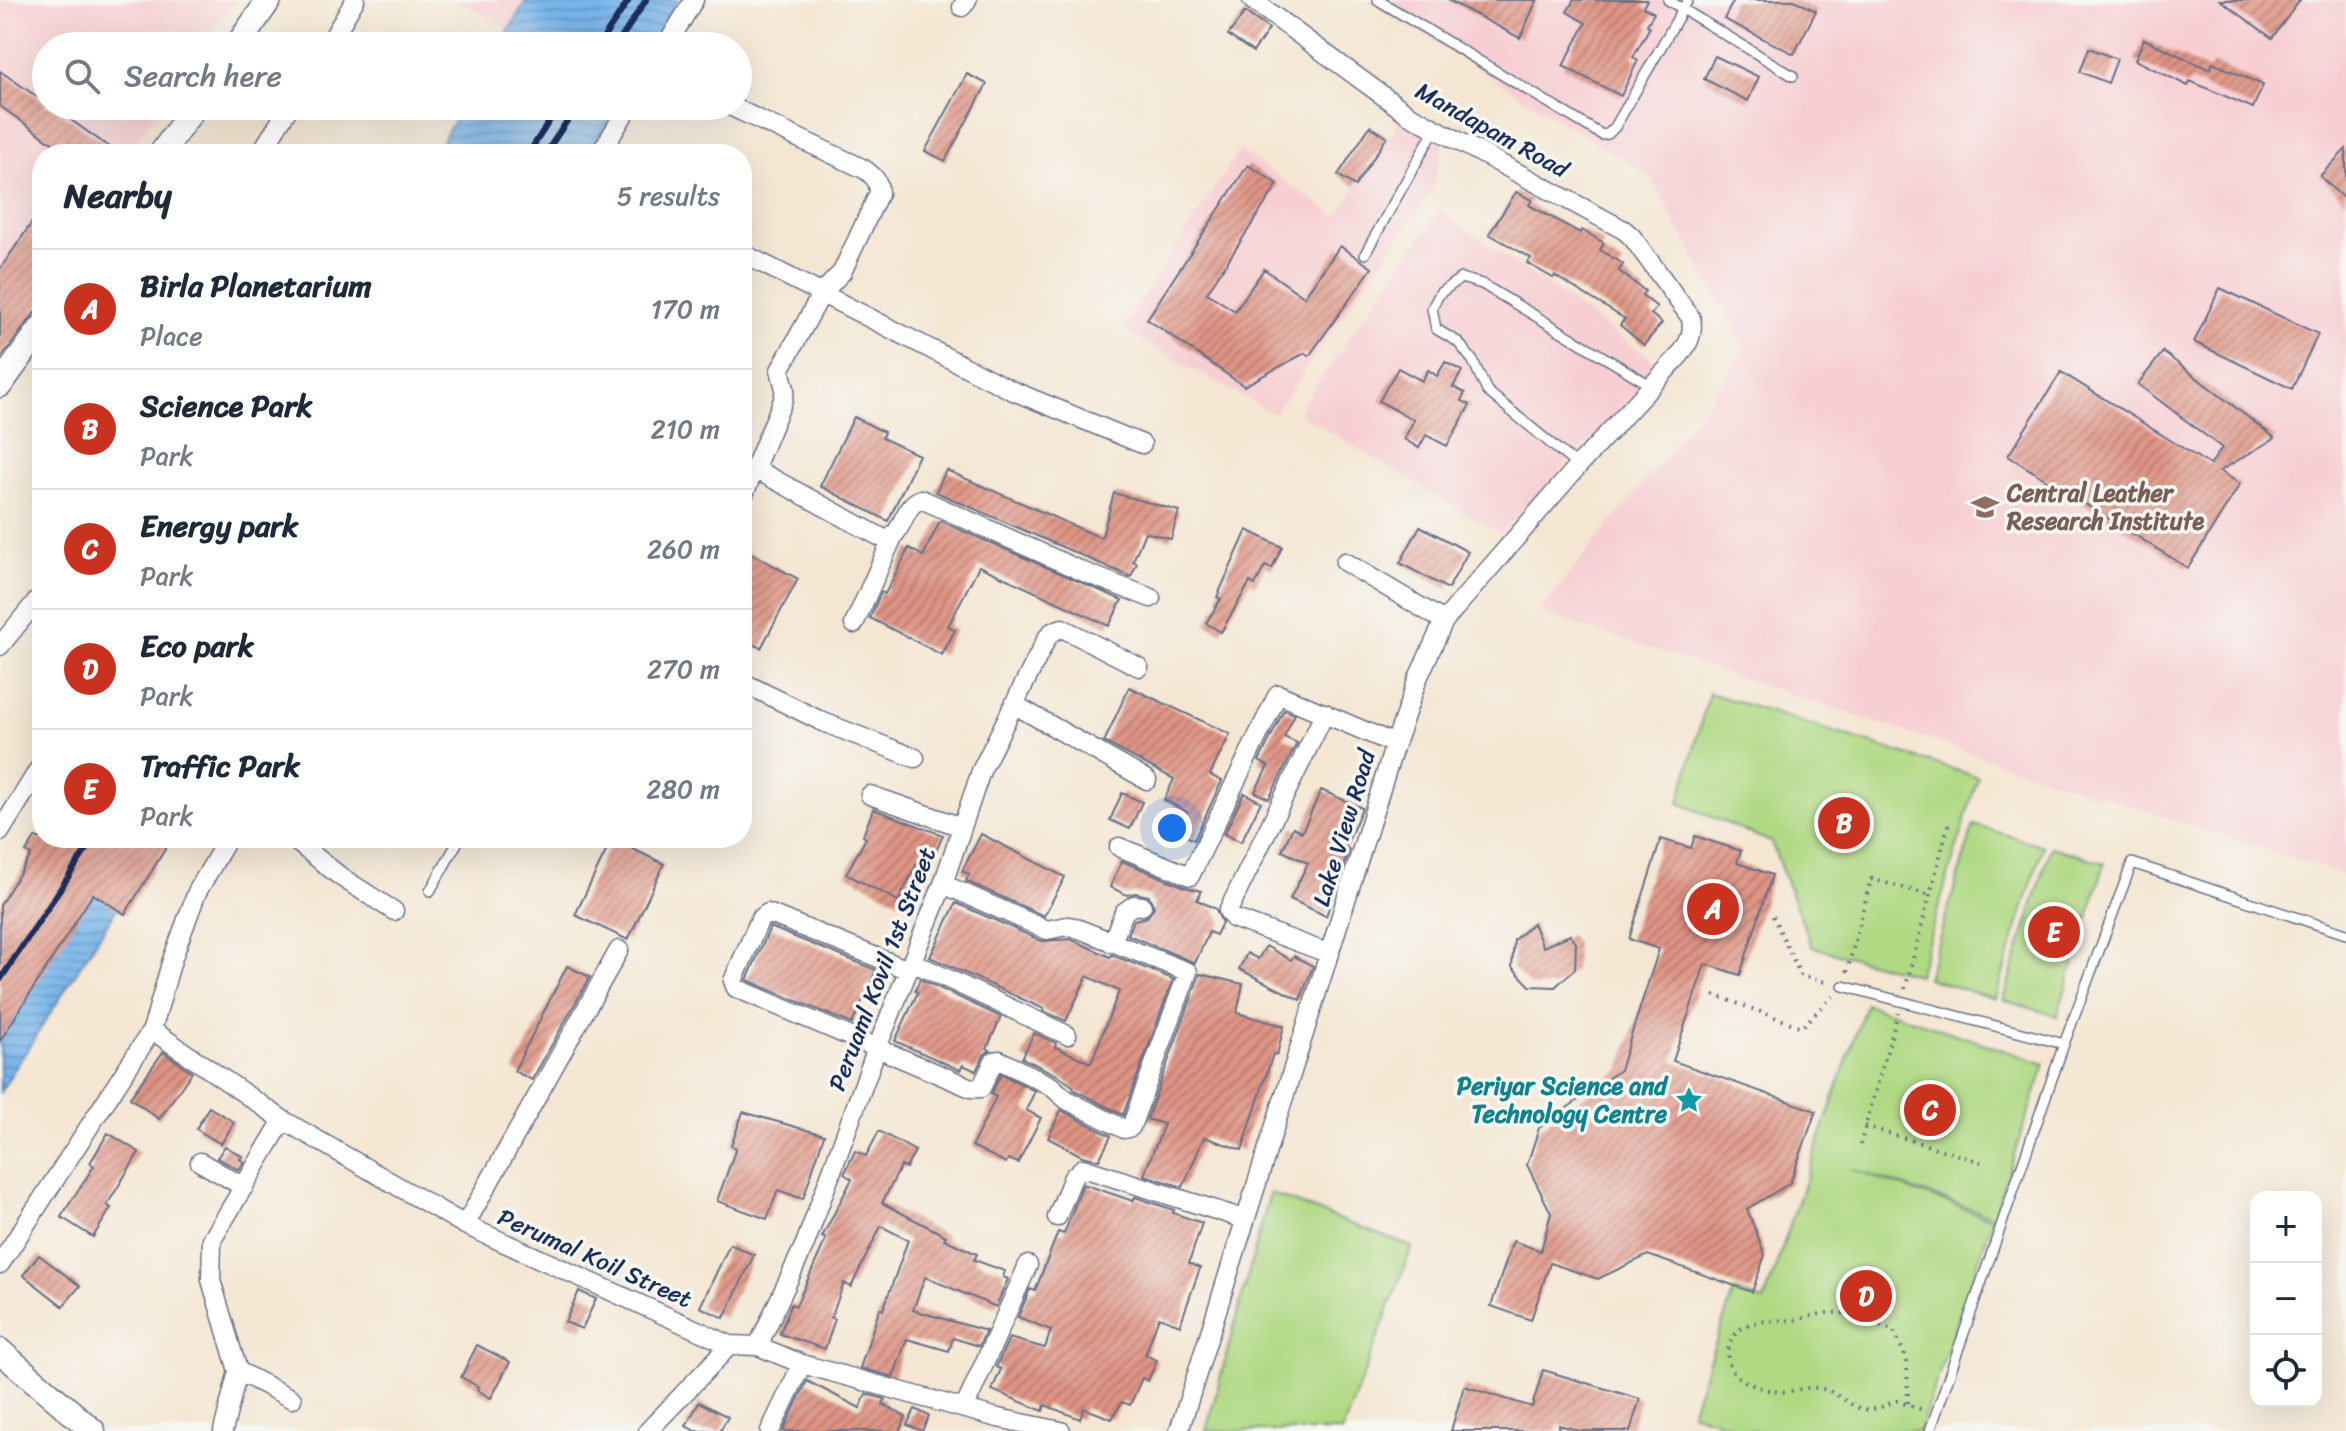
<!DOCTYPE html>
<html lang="en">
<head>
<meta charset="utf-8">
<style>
  :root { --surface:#fff; --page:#f6f6f7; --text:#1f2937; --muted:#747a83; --line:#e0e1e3; --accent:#c8321e }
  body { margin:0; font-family:Sriracha,sans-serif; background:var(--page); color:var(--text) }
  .controls { position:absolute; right:24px; bottom:24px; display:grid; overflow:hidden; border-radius:16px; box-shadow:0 8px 32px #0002 }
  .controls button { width:72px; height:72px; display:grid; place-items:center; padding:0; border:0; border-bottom:2px solid var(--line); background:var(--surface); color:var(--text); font:40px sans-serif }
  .you { position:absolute; left:1172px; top:828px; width:28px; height:28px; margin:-20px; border:6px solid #fff; border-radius:50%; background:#1a73e8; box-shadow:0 0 0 12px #1a73e833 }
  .badge { display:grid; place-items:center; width:52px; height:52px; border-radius:50%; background:var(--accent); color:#fff; font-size:26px; font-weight:700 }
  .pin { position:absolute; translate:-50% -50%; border:4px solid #fff; box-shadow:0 2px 8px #0006 }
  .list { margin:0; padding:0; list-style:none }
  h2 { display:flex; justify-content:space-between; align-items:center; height:104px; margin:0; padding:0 32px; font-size:34px }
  h2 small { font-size:26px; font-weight:400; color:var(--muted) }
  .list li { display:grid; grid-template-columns:52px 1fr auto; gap:24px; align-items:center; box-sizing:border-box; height:120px; padding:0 32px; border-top:2px solid var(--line) }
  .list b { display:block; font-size:30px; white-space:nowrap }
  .list p { margin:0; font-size:26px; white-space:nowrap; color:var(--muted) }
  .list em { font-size:26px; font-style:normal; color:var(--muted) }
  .icon { flex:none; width:44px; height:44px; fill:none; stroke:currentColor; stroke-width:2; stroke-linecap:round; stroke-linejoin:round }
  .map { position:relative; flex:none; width:2346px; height:1431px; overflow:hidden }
  .search { position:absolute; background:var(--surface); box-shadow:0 8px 32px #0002; left:32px; top:32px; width:720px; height:88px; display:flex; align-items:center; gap:20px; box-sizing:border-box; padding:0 28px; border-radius:44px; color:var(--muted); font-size:30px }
  .panel { position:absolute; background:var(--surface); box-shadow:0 8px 32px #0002; left:32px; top:144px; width:720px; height:704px; border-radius:32px }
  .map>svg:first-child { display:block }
  .built { fill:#f7cfd3 }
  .park { fill:#b0d984; stroke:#668471; stroke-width:2 }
  .water { fill:url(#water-rules); stroke:#4972a4; stroke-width:2 }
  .building { fill:url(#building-hatch) }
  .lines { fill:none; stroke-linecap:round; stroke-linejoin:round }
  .service-casing { stroke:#676f87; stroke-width:12 }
  .minor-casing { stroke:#676f87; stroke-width:21 }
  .tertiary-casing { stroke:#676f87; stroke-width:27 }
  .path { stroke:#676f87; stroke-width:4; stroke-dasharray:2 6; stroke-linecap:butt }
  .service { stroke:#fff; stroke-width:9 }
  .minor { stroke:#fff; stroke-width:18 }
  .tertiary { stroke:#fff; stroke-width:24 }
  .rail { stroke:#1b2f5e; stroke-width:6 }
  .labels { text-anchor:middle; stroke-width:7; stroke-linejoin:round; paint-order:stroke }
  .street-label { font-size:24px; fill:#1b2f5e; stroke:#f6f6f2 }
  .education-label { font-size:24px; font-weight:bold; fill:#785e54; stroke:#f6f6f2; text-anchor:start }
  .culture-label { font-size:24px; font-weight:bold; fill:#0d838f; stroke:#f6f6f2; text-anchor:end }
</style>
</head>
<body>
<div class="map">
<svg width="2346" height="1431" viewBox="0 0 2346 1431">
  <defs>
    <pattern id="water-rules" width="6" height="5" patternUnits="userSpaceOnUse" patternTransform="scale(2)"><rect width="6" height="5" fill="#77b4e9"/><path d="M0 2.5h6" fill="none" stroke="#6193c0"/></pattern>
    <pattern id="building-hatch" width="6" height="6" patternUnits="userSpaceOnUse" patternTransform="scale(2)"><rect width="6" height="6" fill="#df9484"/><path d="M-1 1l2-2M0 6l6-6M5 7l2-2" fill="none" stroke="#b4796f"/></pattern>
  </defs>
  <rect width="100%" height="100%" fill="#f6f6f2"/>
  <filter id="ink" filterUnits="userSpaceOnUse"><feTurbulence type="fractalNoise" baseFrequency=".0125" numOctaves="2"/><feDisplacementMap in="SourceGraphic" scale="16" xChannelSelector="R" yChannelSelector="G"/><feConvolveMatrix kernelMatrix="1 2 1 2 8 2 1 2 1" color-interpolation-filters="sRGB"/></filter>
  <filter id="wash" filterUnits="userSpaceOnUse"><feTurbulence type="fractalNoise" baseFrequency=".006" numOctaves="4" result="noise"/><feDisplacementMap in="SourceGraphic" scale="32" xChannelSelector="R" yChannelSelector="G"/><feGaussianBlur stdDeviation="1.8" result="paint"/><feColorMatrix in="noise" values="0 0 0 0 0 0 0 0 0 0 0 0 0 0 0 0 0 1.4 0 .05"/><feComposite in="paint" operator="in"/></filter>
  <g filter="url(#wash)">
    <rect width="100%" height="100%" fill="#f4e6d2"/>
    <!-- built -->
    <path class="built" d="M 0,0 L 233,0 L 201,46 L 46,46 L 46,106 L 160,106 L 127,154 L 42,154 L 42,278 L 0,339 Z
      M 457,0 L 527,0 L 509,29 Z
      M 1367,0 L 2346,0 L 2346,876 L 1538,612 L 1709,402 L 1746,349 L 1649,176 Z
      M 1402,116 L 1444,142 L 1432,191 L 1274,414 L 1121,329 L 1240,150 L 1337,217 Z
      M 1440,210 L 1661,366 L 1500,534 L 1297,412 Z"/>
    <!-- park -->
    <path class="park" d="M 1709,693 L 1978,777 L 1918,975 L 1812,947 L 1771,842 L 1679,803 Z
      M 1974,825 L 2043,846 L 1995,999 L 1927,978 Z
      M 2051,847 L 2105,863 L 2057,1016 L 2003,1000 Z
      M 1866,1004 L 2045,1064 L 1993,1216 L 1851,1169 L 1993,1219 L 1919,1431 L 1747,1431 L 1691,1412 L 1734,1291 L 1764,1301 Z
      M 1270,1193 L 1412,1247 L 1342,1431 L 1206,1431 Z"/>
    <!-- water -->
    <path class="water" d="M 527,0 L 678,0 L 651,46 L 499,46 Z
      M 463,106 L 616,106 L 588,154 L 434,154 Z
      M 117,838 L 162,838 L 0,1092 L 0,1010 Z"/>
    <g id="blocks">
      <!-- building -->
      <path class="building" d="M 1448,0 L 1537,0 L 1520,38 Z
        M 1574,0 L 1647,0 L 1643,7 L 1654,13 L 1647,25 L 1650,27 L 1633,57 L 1638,60 L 1621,96 L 1563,66 L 1586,23 L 1567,12 Z
        M 1734,0 L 1794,0 L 1816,11 L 1794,54 L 1724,19 Z
        M 2220,0 L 2300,0 L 2272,38 Z
        M 1245,12 L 1269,29 L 1253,52 L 1228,35 Z
        M 2144,39 L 2210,70 L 2213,63 L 2263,85 L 2253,108 L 2190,81 L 2188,86 L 2135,60 Z
        M 2089,48 L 2117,59 L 2108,83 L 2080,72 Z
        M 1715,56 L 1759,77 L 1748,101 L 1704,79 Z
        M 0,71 L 46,103 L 46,106 L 51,106 L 119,154 L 68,154 L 0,106 Z
        M 967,74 L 987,84 L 945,161 L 925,151 Z
        M 1370,126 L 1387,137 L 1355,186 L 1338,175 Z
        M 2346,149 L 2346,201 L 2320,176 Z
        M 1248,165 L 1278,184 L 1207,293 L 1235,311 L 1264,269 L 1304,297 L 1340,246 L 1372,268 L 1309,356 L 1305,353 L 1244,386 L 1147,319 Z
        M 1516,192 L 1532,200 L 1529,205 L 1580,233 L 1582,230 L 1604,243 L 1600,250 L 1623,264 L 1619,271 L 1645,291 L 1642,295 L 1657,307 L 1651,314 L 1662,323 L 1644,345 L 1620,325 L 1625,319 L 1555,276 L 1553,278 L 1527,263 L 1531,258 L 1489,234 Z
        M 42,208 L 42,303 L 0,359 L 0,269 Z
        M 2220,288 L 2318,334 L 2292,389 L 2194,342 Z
        M 2163,352 L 2275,438 L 2220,471 L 2240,484 L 2188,568 L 2008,456 L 2061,372 L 2210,465 L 2222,448 L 2138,384 Z
        M 1445,362 L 1462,371 L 1453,387 L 1465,393 L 1461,400 L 1470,405 L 1447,446 L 1426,435 L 1419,448 L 1404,439 L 1414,420 L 1379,401 L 1398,368 L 1422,381 L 1428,370 L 1437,376 Z
        M 854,417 L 884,432 L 882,438 L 919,455 L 888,521 L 820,486 Z
        M 946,470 L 1099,537 L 1102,536 L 1114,493 L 1179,511 L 1171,539 L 1145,532 L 1133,561 L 1137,563 L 1131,577 L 936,492 Z
        M 940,521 L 1122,600 L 1109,626 L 979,566 L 948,626 L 955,630 L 942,655 L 870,618 L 881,592 L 885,594 L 909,548 L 923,556 Z
        M 1420,526 L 1468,552 L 1448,589 L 1400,563 Z
        M 1247,530 L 1282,547 L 1272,569 L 1265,566 L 1255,585 L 1250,582 L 1221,632 L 1206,623 L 1221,599 L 1217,597 Z
        M 747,551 L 798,579 L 761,648 L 742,639 L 742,561 Z
        M 1129,687 L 1230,734 L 1210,775 L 1222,781 L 1194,840 L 1178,832 L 1187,812 L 1164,800 L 1174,779 L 1104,742 Z
        M 1284,710 L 1295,714 L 1284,737 L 1297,743 L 1269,799 L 1255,792 L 1268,766 L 1259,761 Z
        M 1321,790 L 1362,808 L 1345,848 L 1349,850 L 1326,916 L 1290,899 L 1308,863 L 1282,851 L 1293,827 L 1302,832 Z
        M 1122,793 L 1142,802 L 1130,829 L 1110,820 Z
        M 1244,793 L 1261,802 L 1241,842 L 1224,834 Z
        M 873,809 L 943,835 L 932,861 L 921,856 L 898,901 L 846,874 L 866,838 L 863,836 Z
        M 981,834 L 1065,877 L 1044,916 L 966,881 L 969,874 L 962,871 Z
        M 1695,836 L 1741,851 L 1737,863 L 1772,875 L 1740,975 L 1705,964 L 1673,1061 L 1816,1111 L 1790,1183 L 1747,1209 L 1765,1255 L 1752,1292 L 1648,1255 L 1598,1279 L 1550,1263 L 1531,1320 L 1491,1306 L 1513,1241 L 1541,1251 L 1551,1213 L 1527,1165 L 1539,1128 L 1620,1070 L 1659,949 L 1629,939 L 1661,839 L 1691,848 Z
        M 35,838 L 172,838 L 125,914 L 93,894 L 0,1041 L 0,905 L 31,855 L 26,852 Z
        M 612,839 L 664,864 L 628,940 L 575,915 Z
        M 1122,861 L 1185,887 L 1201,891 L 1197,900 L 1216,909 L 1222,923 L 1216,935 L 1209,932 L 1195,963 L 1128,935 L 1134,920 L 1147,917 L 1154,907 L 1149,896 L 1135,893 L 1127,895 L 1110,887 Z
        M 956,903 L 1042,941 L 1071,939 L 1110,957 L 1112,955 L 1173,979 L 1123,1115 L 1074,1090 L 1073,1086 L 1057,1075 L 1022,1058 L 1034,1033 L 1056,1043 L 1055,1047 L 1091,1063 L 1119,991 L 1087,976 L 1066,1021 L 1043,1011 L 1044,1009 L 930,957 Z
        M 1533,923 L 1543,947 L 1570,935 L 1576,943 L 1575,969 L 1555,987 L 1530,986 L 1512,967 L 1514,940 Z
        M 770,927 L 876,970 L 852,1024 L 747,980 Z
        M 1266,946 L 1291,960 L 1294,956 L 1313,966 L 1300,1000 L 1239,969 L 1247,953 L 1258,959 Z
        M 567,966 L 590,977 L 532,1080 L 514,1071 Z
        M 1200,974 L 1243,984 L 1237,1013 L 1284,1026 L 1277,1055 L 1273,1054 L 1242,1150 L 1204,1137 L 1183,1187 L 1144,1175 L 1164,1124 L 1147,1119 Z
        M 920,979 L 1001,1017 L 987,1048 L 990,1050 L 984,1055 L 976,1071 L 963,1065 L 960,1070 L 895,1041 L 918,992 L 915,991 Z
        M 163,1052 L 192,1072 L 159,1119 L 130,1098 Z
        M 1001,1074 L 1035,1091 L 1026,1110 L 1041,1118 L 1018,1163 L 1008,1159 L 1006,1163 L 972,1146 L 996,1097 L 991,1094 Z
        M 209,1107 L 234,1122 L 221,1144 L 196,1129 Z
        M 1061,1110 L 1111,1136 L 1099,1160 L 1082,1156 L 1048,1138 Z
        M 743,1112 L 824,1135 L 803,1199 L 778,1190 L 767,1219 L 717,1201 L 736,1148 L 731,1146 Z
        M 879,1131 L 915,1151 L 906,1168 L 901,1166 L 882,1203 L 946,1236 L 944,1239 L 977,1254 L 974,1260 L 1005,1271 L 1003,1277 L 1008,1279 L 996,1307 L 925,1277 L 913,1310 L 986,1331 L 979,1346 L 953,1338 L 949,1351 L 907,1339 L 893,1377 L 860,1368 L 880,1308 L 883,1310 L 908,1240 L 881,1226 L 851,1287 L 844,1283 L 831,1318 L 835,1319 L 825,1349 L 780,1334 L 791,1304 L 796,1306 L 826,1239 L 822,1237 L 852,1179 L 844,1174 L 855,1151 L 866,1156 Z
        M 108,1133 L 139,1152 L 107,1205 L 111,1208 L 93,1237 L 61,1217 L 94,1166 L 90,1163 Z
        M 225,1146 L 242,1156 L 240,1159 L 244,1162 L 239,1170 L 217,1158 Z
        M 1083,1184 L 1133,1201 L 1135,1197 L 1174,1210 L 1173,1213 L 1202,1223 L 1189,1263 L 1200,1268 L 1180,1325 L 1159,1317 L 1145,1355 L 1157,1360 L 1148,1381 L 1142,1378 L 1130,1405 L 1122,1402 L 1112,1419 L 1084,1408 L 1080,1419 L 1045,1405 L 1043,1411 L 992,1390 L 1001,1369 L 996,1367 L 1009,1338 L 1045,1348 L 1051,1330 L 1018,1317 L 1030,1289 L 1035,1291 L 1058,1232 L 1064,1234 Z
        M 730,1244 L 754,1255 L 724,1318 L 700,1307 Z
        M 39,1255 L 80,1286 L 63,1306 L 23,1275 Z
        M 579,1291 L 596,1299 L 582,1329 L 565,1322 Z
        M 477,1345 L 510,1362 L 491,1398 L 477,1390 L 479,1387 L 461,1377 Z
        M 1543,1370 L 1640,1399 L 1630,1431 L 1580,1431 L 1559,1425 L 1557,1431 L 1451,1431 L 1464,1386 L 1532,1407 Z
        M 807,1381 L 860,1408 L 866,1394 L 885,1399 L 883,1404 L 906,1417 L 899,1431 L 783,1431 Z
        M 699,1402 L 728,1417 L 720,1431 L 695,1431 L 686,1426 Z
        M 915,1409 L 929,1416 L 922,1431 L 907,1425 Z"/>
    </g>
  </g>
  <g filter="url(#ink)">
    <use href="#blocks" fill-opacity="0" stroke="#676f87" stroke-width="2"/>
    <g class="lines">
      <!-- service casing -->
      <g class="service-casing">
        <path id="service" d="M 1378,0 L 1602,135 L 1608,134 L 1615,127 L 1688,0
          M 1668,0 L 1793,76
          M 1365,254 L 1435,129
          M 1578,466 L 1487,391 L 1473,361 L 1458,342 L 1436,329 L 1432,308 L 1440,293 L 1461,278 L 1482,284 L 1652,386
          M 430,891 L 460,838
          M 1843,986 L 2064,1044
          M 1930,1431 L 2064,1044 L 2132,863 L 2346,934"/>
      </g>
      <!-- minor casing -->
      <g class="minor-casing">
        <path id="minor" d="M 962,7 L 967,0
          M 328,46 L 355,0
          M 666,46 L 694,0
          M 730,106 L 864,169 C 874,176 879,181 879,193 L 842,272 L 822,293 L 780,370 L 785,389 L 783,400 L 742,499
          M 260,154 L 290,106
          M 600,154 L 629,106
          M 742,253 L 1011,390 L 1142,444
          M 755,469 L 886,540 C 904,534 902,506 921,499 L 1086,573 L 1151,598
          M 1345,562 L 1444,621
          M 854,624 L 892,539
          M 0,646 L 38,599
          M 742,682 L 823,722 L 915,758
          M 1015,705 L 1147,780
          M 1325,713 L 1228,911 L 1233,918 L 1330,954
          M 870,795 L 962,827
          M 0,832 L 42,764
          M 292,838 L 341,877 L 394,911
          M 1119,847 L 1190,876 L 1278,694 L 1395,744
          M 1112,943 L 1124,912 L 1134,905 L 1142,906
          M 912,962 L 1067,1035
          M 908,970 L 768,913 L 760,919 L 733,981 L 736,988 L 971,1088 L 981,1088 L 994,1061 L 999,1060 L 1051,1086 L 1067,1100 L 1124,1129 L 1131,1127 L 1188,972 L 1074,927 L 1067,926 L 1047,930 L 943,884
          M 152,1030 L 283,1120 L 465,1225 L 730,1345 L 758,1346 L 802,1364 L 998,1418 L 1061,1431
          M 200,1162 L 244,1187
          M 1057,1217 L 1073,1177 L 1083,1168 L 1244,1219
          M 465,1225 L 619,950
          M 0,1264 L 152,1030 L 172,960 L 197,892 L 228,838
          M 758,1346 L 805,1244 L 877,1048 L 943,884 L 981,771 L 1047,638 L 1052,632 L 1062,628 L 1139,667
          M 238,1371 L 292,1399
          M 964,1409 L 1028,1265
          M 223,1431 L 238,1371 L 211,1280 L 212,1240 L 283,1120
          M 648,1431 L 730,1345
          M 770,1431 L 802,1364
          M 1179,1431 L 1395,744 L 1418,678 L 1444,621 L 1578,466 L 1679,356 C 1689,343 1694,334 1691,318 L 1632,237 L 1624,230 L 1408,114 L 1252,0"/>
      </g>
      <!-- tertiary casing -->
      <g class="tertiary-casing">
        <path id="tertiary" d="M 237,46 L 269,0
          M 161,154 L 195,106
          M 0,385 L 42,327
          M 0,1351 L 93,1431"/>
      </g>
      <!-- path -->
      <path class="path" d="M 1773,916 L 1801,976 L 1829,983
        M 1847,972 L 1871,879 L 1930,895
        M 1905,989 L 1949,822
        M 1714,995 L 1802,1027 L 1833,996
        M 1865,1126 L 1981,1162
        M 1860,1145 L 1898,1013
        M 1908,1403 L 1907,1360 L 1894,1331 C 1874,1323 1851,1311 1829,1313 C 1817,1313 1805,1319 1793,1320 C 1777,1321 1758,1319 1744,1327 C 1728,1336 1721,1360 1736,1375 C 1744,1383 1764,1390 1775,1391 C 1790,1394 1803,1386 1818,1388 C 1839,1390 1854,1414 1874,1409 C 1881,1408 1889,1403 1897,1401 L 1923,1410"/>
      <!-- service -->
      <use href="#service" class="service"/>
      <!-- minor -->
      <use href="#minor" class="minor"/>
      <!-- tertiary -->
      <use href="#tertiary" class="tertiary"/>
      <!-- rail -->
      <path class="rail" d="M 598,46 L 629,0
        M 616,46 L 646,0
        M 528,154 L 559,106
        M 545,154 L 577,106
        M 0,980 L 94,838"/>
    </g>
  </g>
  <!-- icons -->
  <defs>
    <g id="university-bare" transform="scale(2.16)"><path d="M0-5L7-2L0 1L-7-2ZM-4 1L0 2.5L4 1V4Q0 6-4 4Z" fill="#8d6e63" stroke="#f6f6f2" stroke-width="2.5" paint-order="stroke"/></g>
    <g id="sight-bare" transform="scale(2.16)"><path d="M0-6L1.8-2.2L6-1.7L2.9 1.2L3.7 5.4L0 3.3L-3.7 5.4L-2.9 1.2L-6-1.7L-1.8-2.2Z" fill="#0f9aa8" stroke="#f6f6f2" stroke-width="2.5" paint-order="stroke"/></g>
  </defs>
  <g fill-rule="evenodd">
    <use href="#university-bare" x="1985" y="507"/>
    <use href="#sight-bare" x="1689" y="1100"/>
  </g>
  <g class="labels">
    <!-- street labels -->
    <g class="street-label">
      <text transform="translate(1492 130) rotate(29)" y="8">Mandapam Road</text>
      <text transform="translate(1344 828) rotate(-73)" y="8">Lake View Road</text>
      <text transform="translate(882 969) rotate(-69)" y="8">Peruaml Kovil 1st Street</text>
      <text transform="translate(595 1258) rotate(24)" y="8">Perumal Koil Street</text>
    </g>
    <!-- education labels -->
    <g class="education-label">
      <text x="2007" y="501">Central Leather<tspan x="2007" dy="28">Research Institute</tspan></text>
    </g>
    <!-- culture labels -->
    <g class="culture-label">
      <text x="1667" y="1094">Periyar Science and<tspan x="1667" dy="28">Technology Centre</tspan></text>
    </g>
  </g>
</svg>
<div class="controls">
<button>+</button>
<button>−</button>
<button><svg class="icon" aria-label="locate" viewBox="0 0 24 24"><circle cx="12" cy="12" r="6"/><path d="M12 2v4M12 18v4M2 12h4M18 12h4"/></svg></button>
</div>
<div class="you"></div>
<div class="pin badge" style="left:1713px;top:909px">A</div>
<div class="pin badge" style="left:1844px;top:823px">B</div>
<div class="pin badge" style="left:1930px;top:1110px">C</div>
<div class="pin badge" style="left:1866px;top:1296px">D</div>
<div class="pin badge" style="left:2054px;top:932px">E</div>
<div class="search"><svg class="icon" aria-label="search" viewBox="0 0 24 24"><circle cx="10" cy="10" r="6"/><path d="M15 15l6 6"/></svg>Search here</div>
<section class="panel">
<h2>Nearby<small>5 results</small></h2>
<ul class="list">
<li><span class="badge">A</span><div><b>Birla Planetarium</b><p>Place</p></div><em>170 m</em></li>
<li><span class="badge">B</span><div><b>Science Park</b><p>Park</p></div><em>210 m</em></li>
<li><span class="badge">C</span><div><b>Energy park</b><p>Park</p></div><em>260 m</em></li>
<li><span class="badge">D</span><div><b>Eco park</b><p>Park</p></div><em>270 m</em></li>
<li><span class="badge">E</span><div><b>Traffic Park</b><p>Park</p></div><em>280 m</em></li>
</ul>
</section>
</div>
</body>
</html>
